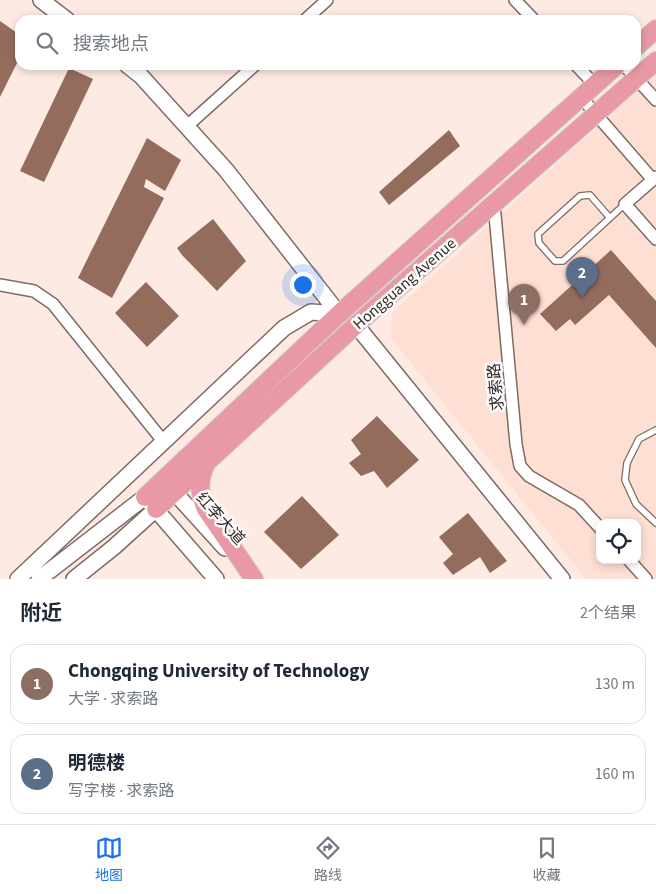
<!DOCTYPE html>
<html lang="zh">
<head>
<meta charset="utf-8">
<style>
  :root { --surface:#fff; --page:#f6f6f7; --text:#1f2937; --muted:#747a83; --line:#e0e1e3; --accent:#1a73e8 }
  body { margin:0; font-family:"Source Sans 3","Noto Sans SC",sans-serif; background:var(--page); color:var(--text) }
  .controls { position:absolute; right:15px; bottom:15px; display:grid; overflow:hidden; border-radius:10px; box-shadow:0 2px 8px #0003 }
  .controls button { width:45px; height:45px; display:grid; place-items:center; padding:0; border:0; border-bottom:1px solid var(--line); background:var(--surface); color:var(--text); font:25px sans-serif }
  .you { position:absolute; left:302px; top:284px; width:18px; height:18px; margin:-12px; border:4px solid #fff; border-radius:50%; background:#1a73e8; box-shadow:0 0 0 8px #1a73e833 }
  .badge { display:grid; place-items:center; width:32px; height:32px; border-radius:50%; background:var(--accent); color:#fff; font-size:16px; font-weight:700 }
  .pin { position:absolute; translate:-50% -41px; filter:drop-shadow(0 1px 2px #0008) }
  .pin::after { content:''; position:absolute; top:26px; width:18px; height:15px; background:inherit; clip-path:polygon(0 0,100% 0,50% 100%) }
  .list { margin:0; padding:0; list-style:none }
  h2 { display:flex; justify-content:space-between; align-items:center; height:65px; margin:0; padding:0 20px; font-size:21px }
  h2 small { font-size:16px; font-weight:400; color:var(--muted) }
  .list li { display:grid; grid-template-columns:32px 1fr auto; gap:15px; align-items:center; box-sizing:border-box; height:80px; margin:0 10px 10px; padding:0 10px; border:1px solid var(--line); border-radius:15px }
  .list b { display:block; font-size:19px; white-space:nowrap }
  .list p { margin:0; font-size:16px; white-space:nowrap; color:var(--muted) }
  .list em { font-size:16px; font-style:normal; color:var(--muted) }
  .icon { flex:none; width:28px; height:28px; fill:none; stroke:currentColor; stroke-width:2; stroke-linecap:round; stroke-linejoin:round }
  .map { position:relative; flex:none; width:656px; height:579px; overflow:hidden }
  .search { position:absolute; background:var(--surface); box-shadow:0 2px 8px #0003; left:15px; right:15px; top:15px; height:55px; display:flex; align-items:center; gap:12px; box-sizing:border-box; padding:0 18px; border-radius:15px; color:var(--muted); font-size:19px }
  .sheet { height:245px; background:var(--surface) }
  nav { display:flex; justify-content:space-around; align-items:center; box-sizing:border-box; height:70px; border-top:1px solid var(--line); background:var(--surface); font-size:14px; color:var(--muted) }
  nav a { display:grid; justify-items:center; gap:2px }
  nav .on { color:var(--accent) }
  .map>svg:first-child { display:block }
  .built { fill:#fedfd4; fill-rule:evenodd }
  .building { fill:#936c5c }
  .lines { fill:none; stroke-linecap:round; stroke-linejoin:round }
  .lane-casing { stroke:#7f6b63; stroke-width:8 }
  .street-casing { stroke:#7f6b63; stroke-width:14 }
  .secondary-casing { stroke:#7f6b63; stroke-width:18 }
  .primary-casing { stroke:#d2d0d0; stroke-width:20 }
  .lane { stroke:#fff; stroke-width:5.5 }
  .street { stroke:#fff; stroke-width:11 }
  .secondary { stroke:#fff; stroke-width:15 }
  .primary { stroke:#e899a5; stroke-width:18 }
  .labels { text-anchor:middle; stroke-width:5; stroke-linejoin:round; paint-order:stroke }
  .street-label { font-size:16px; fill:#342b28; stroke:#fcfcfc }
</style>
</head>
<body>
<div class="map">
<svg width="656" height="579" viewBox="0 0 656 579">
  <rect width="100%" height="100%" fill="#fceae3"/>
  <!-- built -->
  <path class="built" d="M 656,74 L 656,579 L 586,579 L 390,337 L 392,313 ZM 600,523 L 637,523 L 637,560 L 600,560 Z"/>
  <!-- building -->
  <path class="building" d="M 0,21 L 20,35 L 20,57 L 0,97 Z
    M 69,68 L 93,79 L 44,182 L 20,171 Z
    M 449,130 L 460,146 L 389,205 L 379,192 Z
    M 147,138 L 181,160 L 165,191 L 146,179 L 144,187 L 164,198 L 112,298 L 78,278 Z
    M 213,219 L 246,261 L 217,291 L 182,255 L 177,248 Z
    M 611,250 L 656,301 L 656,348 L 609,295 L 575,325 L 570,319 L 556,331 L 540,314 Z
    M 146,282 L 179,316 L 147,347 L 115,313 Z
    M 377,416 L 419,460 L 387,488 L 374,471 L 361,476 L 349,463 L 361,454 L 351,440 Z
    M 302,496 L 339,535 L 301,569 L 264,532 Z
    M 468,513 L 507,561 L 490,573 L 480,557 L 453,575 L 443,563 L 453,554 L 439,537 Z"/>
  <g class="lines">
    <!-- lane casing -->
    <g class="lane-casing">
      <path id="lane" d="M 610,218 L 590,195 L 580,196 L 538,234 L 539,243 L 555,261 L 563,261 L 625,204
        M 656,430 L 639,439 L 627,463 L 625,480 L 636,504 L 656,523"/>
    </g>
    <!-- street casing -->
    <g class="street-casing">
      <path id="street" d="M 515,0 L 534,20
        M 305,20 L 327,0
        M 576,65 L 594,84
        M 624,65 L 656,100
        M 581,97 L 653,180
        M 187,126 L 255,65
        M 656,177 L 625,204 L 656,239
        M 494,204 L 516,444 L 520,466 L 529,476 L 579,505 L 600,528
        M 0,285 L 34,291 L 53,304 L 163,441
        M 629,560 L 646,579"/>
    </g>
    <!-- secondary casing -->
    <g class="secondary-casing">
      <path id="secondary" d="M 41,0 L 67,20
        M 127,65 L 141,76 L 226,170 L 339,314
        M 356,325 L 562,579
        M 167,484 L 225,548
        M 18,579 L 284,328 L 311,312 L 339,314
        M 39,579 L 145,497 L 216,579
        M 74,579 L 114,547 L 156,509"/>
    </g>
    <!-- primary casing -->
    <g class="primary-casing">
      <path id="primary" d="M 636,47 L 656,29
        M 206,464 C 198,481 199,493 206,509 L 254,579
        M 145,497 L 339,314 L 617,65
        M 156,509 L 356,325 L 656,61"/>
    </g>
    <!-- lane -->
    <use href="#lane" class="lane"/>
    <!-- street -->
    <use href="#street" class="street"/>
    <!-- secondary -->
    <use href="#secondary" class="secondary"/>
    <!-- primary -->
    <use href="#primary" class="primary"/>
  </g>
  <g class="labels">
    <!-- street labels -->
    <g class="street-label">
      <text transform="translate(404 283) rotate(-41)" y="6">Hongguang Avenue</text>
      <text transform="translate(495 387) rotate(-95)" y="6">求索路</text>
      <text transform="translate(221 518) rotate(48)" y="6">红李大道</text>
    </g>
  </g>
</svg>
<div class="controls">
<button><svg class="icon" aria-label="locate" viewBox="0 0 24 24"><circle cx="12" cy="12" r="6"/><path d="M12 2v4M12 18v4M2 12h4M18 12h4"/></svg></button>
</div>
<div class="you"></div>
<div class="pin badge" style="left:524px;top:325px;background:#8d6e63">1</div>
<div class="pin badge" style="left:582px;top:298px;background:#5c6f8a">2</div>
<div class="search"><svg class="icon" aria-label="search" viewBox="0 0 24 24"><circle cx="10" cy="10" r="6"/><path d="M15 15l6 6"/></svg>搜索地点</div>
</div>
<section class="sheet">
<h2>附近<small>2个结果</small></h2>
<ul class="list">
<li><span class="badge" style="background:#8d6e63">1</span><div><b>Chongqing University of Technology</b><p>大学 · 求索路</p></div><em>130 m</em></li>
<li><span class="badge" style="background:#5c6f8a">2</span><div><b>明德楼</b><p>写字楼 · 求索路</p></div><em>160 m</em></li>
</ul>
</section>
<nav>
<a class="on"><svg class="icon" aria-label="map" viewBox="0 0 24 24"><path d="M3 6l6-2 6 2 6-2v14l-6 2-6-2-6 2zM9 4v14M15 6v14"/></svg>地图</a>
<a><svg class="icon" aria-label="directions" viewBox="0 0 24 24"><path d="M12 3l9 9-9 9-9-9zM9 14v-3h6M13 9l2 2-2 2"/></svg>路线</a>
<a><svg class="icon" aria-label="saved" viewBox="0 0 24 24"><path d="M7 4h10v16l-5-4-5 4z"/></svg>收藏</a>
</nav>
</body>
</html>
